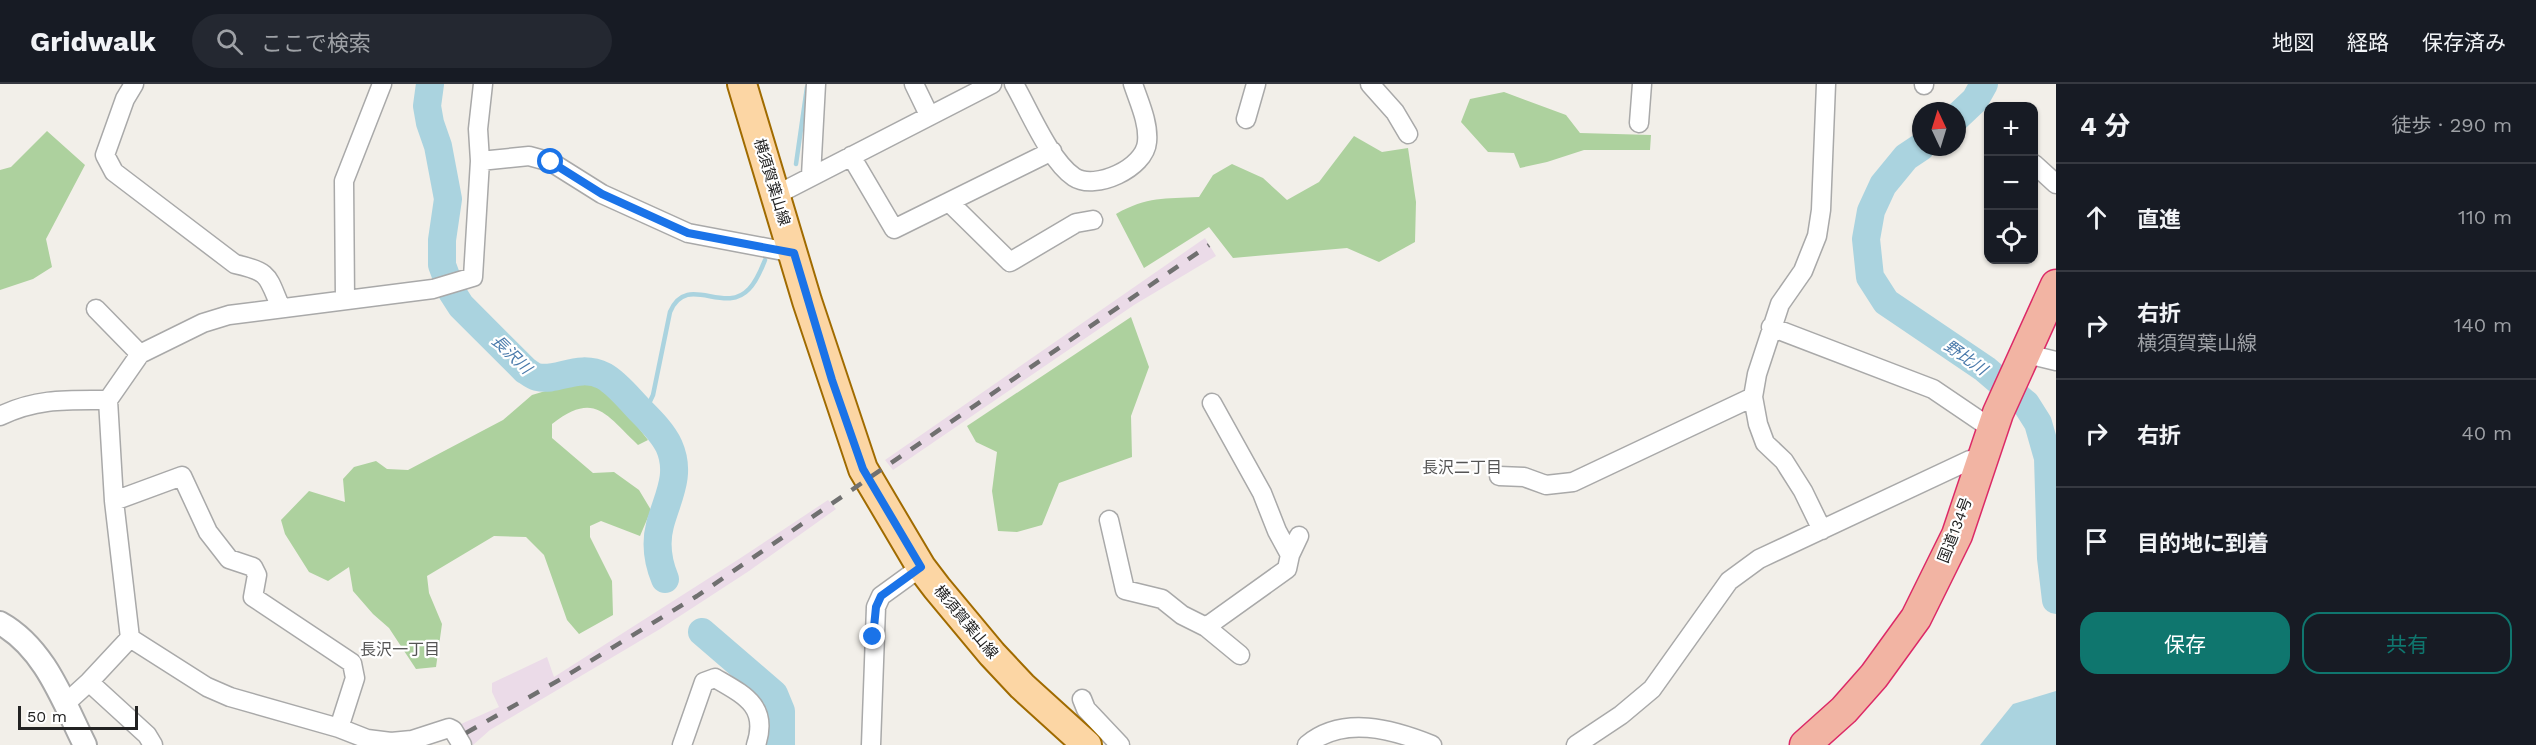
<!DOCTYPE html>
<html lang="ja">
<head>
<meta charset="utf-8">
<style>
  :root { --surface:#171b24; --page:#242831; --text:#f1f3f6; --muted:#9ea1a6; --line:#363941; --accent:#0f766e }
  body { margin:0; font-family:"Work Sans","Noto Sans JP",sans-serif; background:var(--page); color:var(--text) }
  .controls { position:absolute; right:18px; top:18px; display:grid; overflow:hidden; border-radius:12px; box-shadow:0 2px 4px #0004 }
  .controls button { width:54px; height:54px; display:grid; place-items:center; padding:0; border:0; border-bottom:2px solid var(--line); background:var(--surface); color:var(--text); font:30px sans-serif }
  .compass { position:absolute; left:1912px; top:18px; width:54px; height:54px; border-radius:50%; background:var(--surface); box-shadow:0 2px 4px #0004; rotate:356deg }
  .scale { position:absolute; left:18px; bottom:15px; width:120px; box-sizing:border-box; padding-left:6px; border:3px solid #222; border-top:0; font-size:16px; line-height:21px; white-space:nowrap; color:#222; -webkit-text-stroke:4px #fff; paint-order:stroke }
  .stop { position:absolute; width:18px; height:18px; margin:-14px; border:4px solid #1a73e8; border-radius:50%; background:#fff }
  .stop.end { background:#1a73e8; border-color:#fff; box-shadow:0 2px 6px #0008 }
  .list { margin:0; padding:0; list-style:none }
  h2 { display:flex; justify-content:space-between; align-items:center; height:78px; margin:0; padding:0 24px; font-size:26px }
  h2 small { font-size:20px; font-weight:400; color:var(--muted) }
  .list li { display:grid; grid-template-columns:39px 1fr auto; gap:18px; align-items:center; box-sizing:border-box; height:108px; padding:0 24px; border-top:2px solid var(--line) }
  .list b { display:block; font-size:22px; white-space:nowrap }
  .list p { margin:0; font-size:20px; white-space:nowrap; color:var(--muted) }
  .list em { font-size:20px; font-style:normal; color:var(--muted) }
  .actions { display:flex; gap:12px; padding:18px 24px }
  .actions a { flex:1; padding:14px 0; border:2px solid var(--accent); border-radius:18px; text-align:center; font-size:21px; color:var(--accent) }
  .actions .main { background:var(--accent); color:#fff }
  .icon { flex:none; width:33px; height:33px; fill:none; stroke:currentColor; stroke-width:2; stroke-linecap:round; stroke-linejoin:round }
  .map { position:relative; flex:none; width:2056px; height:661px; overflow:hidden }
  header { display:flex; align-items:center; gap:36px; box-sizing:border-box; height:84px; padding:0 30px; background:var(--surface); border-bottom:2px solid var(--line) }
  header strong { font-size:28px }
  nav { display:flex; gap:33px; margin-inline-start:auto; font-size:21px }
  .search { width:420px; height:54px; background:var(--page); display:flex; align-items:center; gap:15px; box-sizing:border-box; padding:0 21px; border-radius:33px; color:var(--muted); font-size:22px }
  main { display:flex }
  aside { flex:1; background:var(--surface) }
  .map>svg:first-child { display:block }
  .industrial { fill:#ebdbe8 }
  .forest { fill:#add19e }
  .water { fill:#aad3df }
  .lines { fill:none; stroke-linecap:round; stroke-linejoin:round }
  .stream { stroke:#aad3df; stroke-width:4.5 }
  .river { stroke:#aad3df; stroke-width:28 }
  .minor-casing { stroke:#a9a9a9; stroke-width:21 }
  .tertiary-casing { stroke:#a9a9a9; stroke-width:26 }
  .primary-casing { stroke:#a06b00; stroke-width:32 }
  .trunk-casing { stroke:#dc2a67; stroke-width:33 }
  .minor { stroke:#fff; stroke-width:18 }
  .tertiary { stroke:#fff; stroke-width:22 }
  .primary { stroke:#fcd6a4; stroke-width:28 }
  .trunk { stroke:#f2b4a3; stroke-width:30 }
  .rail { stroke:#707070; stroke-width:4.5; stroke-dasharray:12 12; stroke-linecap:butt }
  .route { stroke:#1a73e8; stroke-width:8 }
  .labels { text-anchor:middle; stroke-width:4.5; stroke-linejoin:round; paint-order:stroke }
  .street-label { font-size:15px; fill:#222; stroke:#fff }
  .water-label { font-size:16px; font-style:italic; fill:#4a7aab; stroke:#fff }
  .neighbourhood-label { font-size:16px; fill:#555; stroke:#fff }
</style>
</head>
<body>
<header>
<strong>Gridwalk</strong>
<div class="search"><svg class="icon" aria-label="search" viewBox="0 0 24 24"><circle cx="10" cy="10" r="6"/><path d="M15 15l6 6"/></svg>ここで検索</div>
<nav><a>地図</a><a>経路</a><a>保存済み</a></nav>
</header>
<main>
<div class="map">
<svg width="2056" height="661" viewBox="0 0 2056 661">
  <rect width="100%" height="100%" fill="#f2efe9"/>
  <!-- industrial -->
  <path class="industrial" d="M 1205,154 L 1216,172 L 1134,221 L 893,386 L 885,376 Z
    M 828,416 L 836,425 L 749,487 L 660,545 L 490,646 L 473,661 L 461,640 L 499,623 L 492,608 L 492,599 L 547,573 L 554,593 L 739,475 Z"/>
  <!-- forest -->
  <path class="forest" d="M 1504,8 L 1566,31 L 1580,49 L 1651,51 L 1650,66 L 1584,66 L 1547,78 L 1520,84 L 1514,69 L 1488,68 L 1461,38 L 1470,15 Z
    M 47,47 L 85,81 L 46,155 L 52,183 L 33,195 L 0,206 L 0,86 L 11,83 Z
    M 1354,52 L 1382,68 L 1408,64 L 1416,118 L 1415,158 L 1379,178 L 1347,164 L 1233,174 L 1209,143 L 1144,184 L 1116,130 C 1148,112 1164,115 1199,113 L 1213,91 L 1232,80 L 1263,94 L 1287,116 L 1319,98 Z
    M 1131,233 L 1149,283 L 1131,332 L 1132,373 L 1059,399 L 1042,441 L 1017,448 L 998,447 L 992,407 L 997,368 L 976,358 L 967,342 Z
    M 572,299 L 596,299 L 616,315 L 648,356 L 638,361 C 605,330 595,307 552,340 L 552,354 L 593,389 L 614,388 L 639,406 L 651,426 L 640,452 L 601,437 L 590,442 L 590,453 L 612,497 L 613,531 L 579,550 L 567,536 L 544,471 L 526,453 L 494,452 L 427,492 L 429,509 L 442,540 L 436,583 L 416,585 L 389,544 L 373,530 L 353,507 L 349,483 L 328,497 L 309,488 L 285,450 L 281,436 L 309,407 L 345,418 L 343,395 L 354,383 L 376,377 L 387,385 L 408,386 L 503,336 L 532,311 Z"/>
  <!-- water -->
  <path class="water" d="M 2056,607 L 2056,661 L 1980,661 L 2013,620 Z"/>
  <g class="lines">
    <!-- stream -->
    <path class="stream" d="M 796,80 L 807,3
      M 644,330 L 653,311 L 670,228 C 687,188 724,232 749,205 C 757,197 761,186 765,176"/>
    <!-- river -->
    <path class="river" d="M 430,0 L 427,22 L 430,39 L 438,62 L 448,115 L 442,156 L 442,181 L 452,208 L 461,222 L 525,286 C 528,288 533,292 537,293 C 558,298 578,279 604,292 C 618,300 630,316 641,327 C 651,337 663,349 669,362 C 682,391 667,414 660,441 C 655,460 658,478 665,495
      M 1957,33 L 1975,16 L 1984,0
      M 1921,63 L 1906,73 L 1883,101 L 1871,127 L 1866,155 L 1870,193 L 1886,218 L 1985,285 L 2026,320 L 2038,339 L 2048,374 L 2051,474 L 2056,516
      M 702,548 L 774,610 L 781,627 L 781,661"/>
    <!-- minor casing -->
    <g class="minor-casing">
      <path id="minor" d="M 134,0 L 125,15 L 105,71 L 114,88 L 235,180 C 271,188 267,192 281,224
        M 914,0 L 929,31
        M 1014,0 C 1029,26 1050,77 1074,93 C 1095,107 1145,84 1147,58 C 1149,39 1139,18 1133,0
        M 1370,0 L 1395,28 L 1408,50
        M 1924,1 L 1924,0
        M 1246,35 L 1256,0
        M 1639,39 L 1642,0
        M 851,72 L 894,145 L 1052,67
        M 480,77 L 529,72 L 551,78 L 602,110 L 688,149 L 794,169
        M 2034,80 L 2056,100
        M 811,92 L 816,0
        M 776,111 L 992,0
        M 949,118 L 1010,178 L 1076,139 L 1093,136
        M 345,216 L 344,97 L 382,0
        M 96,225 L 140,270
        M 1771,243 L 1933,305 L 1992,345
        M 2023,269 L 2056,277
        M 1212,319 L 1262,409 L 1277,447 L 1290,471
        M 0,332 C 37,314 68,316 108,316
        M 1499,392 L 1524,393 L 1546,401 L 1573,398 L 1753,313
        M 114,417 L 182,392 L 208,448 L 229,475 L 253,483 L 257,491 L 253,513 L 352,579 L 355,594 L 339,644
        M 1109,436 L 1125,506 L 1162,515 L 1182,531 L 1206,543 L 1287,485 L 1290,471 L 1299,452
        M 1822,446 L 1803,407 L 1784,377 L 1765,359 L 1758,340 L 1753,313 L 1757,290 L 1780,220 L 1803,187 L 1817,152 L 1821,126 L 1826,0
        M 1206,543 L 1240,571
        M 130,554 L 207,603 L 230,613 L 339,644 L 367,655 L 391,658 L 412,656 L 449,644 L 453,646 L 462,661
        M 89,598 L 147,651 L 153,661
        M 1082,615 L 1086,625 L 1120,661
        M 66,619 L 89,598 L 130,554 L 114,417 L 108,316 L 140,270 L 203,239 L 229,231 L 433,205 L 473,193 L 480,77 L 478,45 L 483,0
        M 682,661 L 704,598 L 715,594 C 744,611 769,622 756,661
        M 871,661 L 876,523 L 881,512 L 921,483
        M 1307,661 C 1343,631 1392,645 1432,661
        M 1576,661 L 1621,631 L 1652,605 L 1729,497 L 1759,475 L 1970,376 L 1980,377"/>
    </g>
    <!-- tertiary casing -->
    <g class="tertiary-casing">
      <path id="tertiary" d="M 0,539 C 45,564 63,617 85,661"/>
    </g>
    <!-- primary casing -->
    <g class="primary-casing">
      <path id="primary" d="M 742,0 L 807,217 L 863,385 L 921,483 L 937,504 L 992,570 L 1022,602 L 1087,661"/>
    </g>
    <!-- trunk casing -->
    <g class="trunk-casing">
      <path id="trunk" d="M 1805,661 L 1844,626 L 1874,592 L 1916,534 L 1957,451 L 1998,329 L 2056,201"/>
    </g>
    <!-- minor -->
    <use href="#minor" class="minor"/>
    <!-- tertiary -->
    <use href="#tertiary" class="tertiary"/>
    <!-- primary -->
    <use href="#primary" class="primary"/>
    <!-- trunk -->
    <use href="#trunk" class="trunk"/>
    <!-- rail -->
    <path class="rail" d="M 466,649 L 561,595 L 697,512 L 1209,161"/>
  </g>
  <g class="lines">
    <!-- route -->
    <path class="route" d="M 551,78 L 602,110 L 688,149 L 794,169 L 832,296 L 863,385 L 921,483 L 881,512 L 876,523 L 873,553"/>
  </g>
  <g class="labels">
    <!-- street labels -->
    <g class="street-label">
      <text transform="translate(772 98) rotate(73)" y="5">横須賀葉山線</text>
      <text transform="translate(1955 446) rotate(-69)" y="5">国道134号</text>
      <text transform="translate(966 538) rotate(50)" y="5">横須賀葉山線</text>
    </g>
    <!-- water labels -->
    <g class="water-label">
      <text transform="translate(512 270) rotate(44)" y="6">長沢川</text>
      <text transform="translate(1966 273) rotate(35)" y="6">野比川</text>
    </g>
    <!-- neighbourhood labels -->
    <g class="neighbourhood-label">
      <text x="1462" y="389">長沢二丁目</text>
      <text x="400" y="571">長沢一丁目</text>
    </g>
  </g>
</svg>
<div class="controls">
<button>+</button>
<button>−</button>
<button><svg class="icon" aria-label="locate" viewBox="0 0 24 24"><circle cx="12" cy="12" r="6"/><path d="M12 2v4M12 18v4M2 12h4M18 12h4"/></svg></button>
</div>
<svg class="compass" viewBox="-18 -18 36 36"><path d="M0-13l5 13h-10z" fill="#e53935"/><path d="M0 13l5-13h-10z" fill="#9ea1a6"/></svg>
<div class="scale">50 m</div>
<div class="stop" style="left:551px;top:78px"></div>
<div class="stop end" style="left:873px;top:553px"></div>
</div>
<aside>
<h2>4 分<small>徒歩 · 290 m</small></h2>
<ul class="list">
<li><svg class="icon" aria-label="ahead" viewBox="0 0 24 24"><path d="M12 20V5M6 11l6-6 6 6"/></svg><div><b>直進</b></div><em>110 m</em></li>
<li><svg class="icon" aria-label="right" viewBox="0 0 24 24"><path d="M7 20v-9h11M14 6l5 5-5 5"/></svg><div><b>右折</b><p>横須賀葉山線</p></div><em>140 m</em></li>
<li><svg class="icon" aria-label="right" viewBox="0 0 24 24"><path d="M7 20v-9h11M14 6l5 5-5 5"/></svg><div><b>右折</b></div><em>40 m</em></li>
<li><svg class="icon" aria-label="arrive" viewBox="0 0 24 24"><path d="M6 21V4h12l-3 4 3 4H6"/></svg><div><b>目的地に到着</b></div></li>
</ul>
<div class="actions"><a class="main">保存</a><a>共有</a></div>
</aside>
</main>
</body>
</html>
